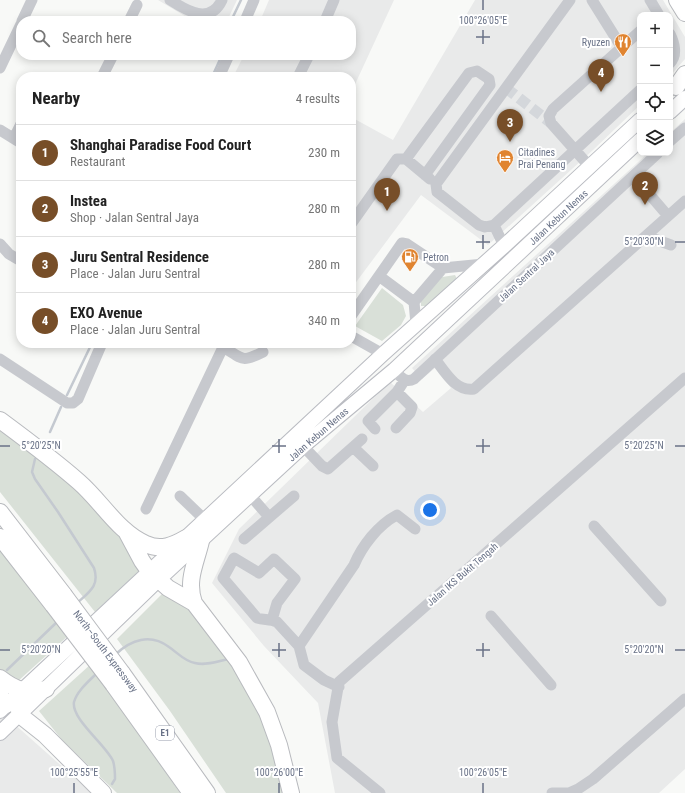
<!DOCTYPE html>
<html lang="en">
<head>
<meta charset="utf-8">
<style>
  :root { --surface:#fff; --page:#f6f6f6; --text:#222; --muted:#767676; --line:#e0e0e0; --accent:#774e28 }
  body { margin:0; font-family:"Roboto Condensed",sans-serif; background:var(--page); color:var(--text) }
  .controls { position:absolute; right:12px; top:12px; display:grid; overflow:hidden; border-radius:8px; box-shadow:0 2px 10px #0003 }
  .controls button { width:36px; height:36px; display:grid; place-items:center; padding:0; border:0; border-bottom:1px solid var(--line); background:var(--surface); color:var(--text); font:20px sans-serif }
  .you { position:absolute; left:430px; top:510px; width:14px; height:14px; margin:-10px; border:3px solid #fff; border-radius:50%; background:#1a73e8; box-shadow:0 0 0 6px #1a73e833 }
  .badge { display:grid; place-items:center; width:26px; height:26px; border-radius:50%; background:var(--accent); color:#fff; font-size:13px; font-weight:700 }
  .pin { position:absolute; translate:-50% -33px; filter:drop-shadow(0 1px 2px #0008) }
  .pin::after { content:''; position:absolute; top:21px; width:14px; height:12px; background:inherit; clip-path:polygon(0 0,100% 0,50% 100%) }
  .list { margin:0; padding:0; list-style:none }
  h2 { display:flex; justify-content:space-between; align-items:center; height:52px; margin:0; padding:0 16px; font-size:17px }
  h2 small { font-size:13px; font-weight:400; color:var(--muted) }
  .list li { display:grid; grid-template-columns:26px 1fr auto; gap:12px; align-items:center; box-sizing:border-box; height:56px; padding:0 16px; border-top:1px solid var(--line) }
  .list b { display:block; font-size:15px; white-space:nowrap }
  .list p { margin:0; font-size:13px; white-space:nowrap; color:var(--muted) }
  .list em { font-size:13px; font-style:normal; color:var(--muted) }
  .icon { flex:none; width:22px; height:22px; fill:none; stroke:currentColor; stroke-width:2; stroke-linecap:round; stroke-linejoin:round }
  .map { position:relative; flex:none; width:685px; height:793px; overflow:hidden }
  .search { position:absolute; background:var(--surface); box-shadow:0 2px 10px #0003; left:16px; top:16px; width:340px; height:44px; display:flex; align-items:center; gap:10px; box-sizing:border-box; padding:0 14px; border-radius:16px; color:var(--muted); font-size:15px }
  .panel { position:absolute; background:var(--surface); box-shadow:0 2px 10px #0003; left:16px; top:72px; width:340px; height:276px; border-radius:16px }
  .map>svg:first-child { display:block }
  .built { fill:#e9eaea }
  .green { fill:#d9e0d8 }
  .lines { fill:none; stroke-linecap:round; stroke-linejoin:round }
  .stream { stroke:#c4c9d0; stroke-width:2.5 }
  .minor-tunnel { stroke:#d4d7db; stroke-width:11; stroke-dasharray:11 5.5; stroke-linecap:butt }
  .major-casing { stroke:#babcc2; stroke-width:16 }
  .highway-casing { stroke:#b8babe; stroke-width:18 }
  .minor { stroke:#c7c9ce; stroke-width:11 }
  .major { stroke:#fff; stroke-width:14 }
  .highway { stroke:#fff; stroke-width:16 }
  .highway-bridge-casing { stroke:#b8babe; stroke-width:18; stroke-linecap:butt }
  .highway-bridge { stroke:#fff; stroke-width:16 }
  .ticks { fill:none; stroke:#697287; stroke-width:1.5 }
  .labels { text-anchor:middle; stroke-width:4; stroke-linejoin:round; paint-order:stroke }
  .shield { fill:#fff; stroke:#969cab; stroke-width:1 }
  .shield-label { font-size:9px; font-weight:bold; fill:#697287 }
  .poi-label { font-size:10px; fill:#697287; stroke:#fff; text-anchor:start }
  .street-label { font-size:10px; fill:#697287; stroke:#fff }
  .ticks-label { font-size:10px; text-anchor:middle; fill:#697287; stroke:#fff; stroke-width:4; stroke-linejoin:round; paint-order:stroke }
</style>
</head>
<body>
<div class="map">
<svg width="685" height="793" viewBox="0 0 685 793">
  <rect width="100%" height="100%" fill="#f8f9f7"/>
  <!-- built -->
  <path class="built" d="M 158,0 L 237,0 L 227,21 L 193,21 Z
    M 269,0 L 394,0 L 351,93 L 351,77 L 233,77 L 244,55 L 351,55 L 351,21 L 260,21 Z
    M 475,0 L 663,0 L 685,37 L 685,59 L 670,76 L 670,15 L 640,15 L 640,105 L 593,150 L 488,245 L 421,195 L 351,289 L 351,117 L 393,140 Z
    M 685,119 L 685,769 L 659,793 L 335,793 L 318,703 L 264,646 L 212,583 L 239,529 L 390,382 L 423,412 L 451,388 L 435,368 L 422,379 L 412,368 L 648,153 L 670,153 L 670,133 Z
    M 0,715 L 12,722 L 92,793 L 0,793 Z"/>
  <!-- green -->
  <path class="green" d="M 455,275 L 457,279 L 427,306 L 421,306 L 421,298 L 436,278 Z
    M 382,288 L 403,305 L 406,316 L 401,325 L 382,341 L 355,326 Z
    M 0,429 C 28,451 145,537 138,572 L 95,612 L 0,492 Z
    M 0,546 L 70,634 L 17,682 L 0,673 Z
    M 163,593 L 192,612 L 214,634 L 267,721 L 287,793 L 226,793 L 170,711 L 117,639 Z
    M 91,664 L 180,793 L 117,793 L 62,740 L 39,711 Z"/>
  <g class="lines">
    <!-- stream -->
    <path class="stream" d="M 231,21 L 241,0
      M 212,77 L 222,55
      M 67,395 L 92,343
      M 50,432 L 61,407
      M 35,459 L 32,472 L 35,479 L 58,512 L 94,568 C 100,586 89,592 76,604
      M 116,654 C 131,640 150,633 169,647 C 178,653 184,661 195,663 C 206,666 218,661 229,659
      M 7,670 L 58,621
      M 97,673 C 89,681 77,691 74,702 C 71,719 106,745 113,761 C 115,767 115,773 115,779 L 112,784"/>
    <!-- minor-tunnel -->
    <path class="minor-tunnel" d="M 506,88 L 551,123"/>
    <!-- major casing -->
    <g class="major-casing">
      <path id="major" d="M 670,112 L 685,98
        M 0,711 L 383,354 L 504,246 L 640,120
        M 0,733 L 158,580 L 303,446 L 394,370 L 640,140"/>
    </g>
    <!-- highway casing -->
    <g class="highway-casing">
      <path id="highway" d="M 677,0 L 685,13
        M 676,87 L 685,74
        M 0,420 C 27,440 54,460 79,482 C 102,502 118,532 146,544 C 161,551 174,545 186,538
        M 0,512 L 64,595
        M 127,533 L 142,561 L 149,571 L 168,588 L 194,603 L 239,662 L 267,712 L 279,745 L 291,793
        M 0,537 L 53,605
        M 194,603 C 186,580 196,563 201,541
        M 122,673 L 207,793
        M 0,678 C 15,690 28,694 46,689
        M 113,684 L 191,793
        M 0,695 L 6,705
        M 19,695 L 18,707 L 21,716 L 45,735 L 103,793"/>
    </g>
    <!-- minor -->
    <path class="minor" d="M 170,0 C 187,11 210,25 222,0
      M 592,0 L 622,48
      M 650,0 L 659,15
      M 22,21 L 32,0
      M 129,21 L 137,5
      M 245,21 L 254,0
      M 325,21 L 334,0
      M 670,34 C 674,42 678,55 670,63
      M 0,68 L 21,24
      M 102,77 L 113,55
      M 219,77 L 229,55
      M 298,77 L 309,55
      M 0,130 L 21,143
      M 14,138 L 21,124
      M 670,141 L 685,128
      M 406,159 L 469,73 L 477,71 L 489,79 L 490,85 L 425,175
      M 590,167 L 551,123 L 549,116 L 553,109 L 640,31
      M 638,181 L 668,216
      M 351,224 L 397,159 L 406,159 L 430,179
      M 494,225 L 485,227 L 479,225 L 437,192 L 436,184 L 570,0
      M 494,225 L 640,90
      M 494,225 L 504,246
      M 646,236 L 671,245
      M 0,244 L 9,254 L 21,261
      M 379,276 L 414,302
      M 351,316 L 402,243 L 407,244 L 443,268 L 484,264
      M 416,324 L 414,302 L 443,268
      M 351,336 L 383,354
      M 223,347 C 243,359 241,363 263,352
      M 0,359 L 67,403 L 73,403 L 78,399 L 102,343
      M 435,359 C 445,372 456,392 474,389 L 685,201
      M 394,370 C 400,376 405,384 414,379 L 658,153
      M 396,428 L 410,413 L 412,407 L 397,392 L 404,381
      M 375,429 L 368,421 L 397,392
      M 303,446 L 322,466 L 328,469 L 362,439
      M 353,447 L 373,466
      M 250,495 L 269,517
      M 180,496 L 205,520
      M 146,509 L 225,343
      M 594,526 L 661,601
      M 244,539 L 294,496
      M 491,616 L 551,685
      M 272,620 L 277,603 L 295,579 L 274,559 L 259,573 L 234,558 L 223,578 L 257,618 C 264,620 271,619 277,622 L 299,646
      M 339,687 L 324,680 L 304,665 L 299,646 L 354,565 C 362,546 378,525 397,515 L 415,529
      M 380,793 L 337,758 L 332,722 L 339,682 L 685,378
      M 552,793 L 569,793 L 578,789 L 593,779 L 685,699"/>
    <!-- major -->
    <use href="#major" class="major"/>
    <!-- highway -->
    <use href="#highway" class="highway"/>
    <!-- highway-bridge casing -->
    <g class="highway-bridge-casing">
      <path id="highway-bridge" d="M 64,595 L 122,673
        M 53,605 L 113,684"/>
    </g>
    <!-- highway-bridge -->
    <use href="#highway-bridge" class="highway-bridge"/>
  </g>
  <!-- ticks -->
  <path class="ticks" d="M 483,0 L 483,10M 483,30 L 483,44M 476,37 L 490,37M 483,235 L 483,249M 476,242 L 490,242M 675,242 L 685,242M 279,439 L 279,453M 483,439 L 483,453M 0,446 L 10,446M 272,446 L 286,446M 476,446 L 490,446M 675,446 L 685,446M 279,643 L 279,657M 483,643 L 483,657M 0,650 L 10,650M 272,650 L 286,650M 476,650 L 490,650M 675,650 L 685,650M 74,783 L 74,793M 279,783 L 279,793M 483,783 L 483,793"/>
  <!-- icons -->
  <defs>
    <g id="restaurant-pin" transform="scale(0.9)"><path d="M0 17L-7.5 6A9.5 9.5 0 1 1 7.5 6Z" fill="#e08430" stroke="#fff"/><path d="M-5-6h1v4h1v-4h1v4h1v-4h1v5L-1.5 .5V6h-2V.5L-5-1ZM5-6V6H3V1.5H1.5Q1.5-4 5-6Z" fill="#fff"/></g>
    <g id="hotel-pin" transform="scale(0.9)"><path d="M0 17L-7.5 6A9.5 9.5 0 1 1 7.5 6Z" fill="#e08430" stroke="#fff"/><path d="M-6-4.5h1.5V1H6V5H4.5V3h-9V5H-6ZM-4 0a1.8 1.8 0 1 1 3.6 0ZM.5 0V-2.5h3Q6-2.5 6 0Z" fill="#fff"/></g>
    <g id="fuel-pin" transform="scale(0.9)"><path d="M0 17L-7.5 6A9.5 9.5 0 1 1 7.5 6Z" fill="#e08430" stroke="#fff"/><path d="M-5.5-6h7V0h2V4h1.3V-2.5L3-4.5l.8-.8L6-3V5H2.5V1h-1V6h-7ZM-4.2-4.7v3.2H.2V-4.7Z" fill="#fff"/></g>
  </defs>
  <g fill-rule="evenodd">
    <use href="#restaurant-pin" x="623" y="42"/>
    <use href="#hotel-pin" x="505" y="158"/>
    <use href="#fuel-pin" x="410" y="257"/>
  </g>
  <g class="labels">
    <!-- shield labels -->
    <rect class="shield" x="156" y="726" width="18" height="14" rx="3"/>
    <g class="shield-label">
      <text x="165" y="736">E1</text>
    </g>
    <!-- poi labels -->
    <g class="poi-label">
      <text x="610" y="46" text-anchor="end">Ryuzen</text>
      <text x="518" y="156">Citadines<tspan x="518" dy="12">Prai Penang</tspan></text>
      <text x="423" y="261">Petron</text>
    </g>
    <!-- street labels -->
    <g class="street-label">
      <text transform="translate(558 217) rotate(-43)" y="4">Jalan Kebun Nenas</text>
      <text transform="translate(526 275) rotate(-43)" y="4">Jalan Sentral Jaya</text>
      <text transform="translate(318 434) rotate(-41)" y="4">Jalan Kebun Nenas</text>
      <text transform="translate(462 574) rotate(-41)" y="4">Jalan IKS Bukit Tengah</text>
      <text transform="translate(106 651) rotate(53)" y="4">North–South Expressway</text>
    </g>
  </g>
  <g class="ticks-label">
    <text x="483" y="24">100°26'05"E</text>
    <text x="644" y="245">5°20'30"N</text>
    <text x="41" y="449">5°20'25"N</text>
    <text x="644" y="449">5°20'25"N</text>
    <text x="41" y="653">5°20'20"N</text>
    <text x="644" y="653">5°20'20"N</text>
    <text x="74" y="776">100°25'55"E</text>
    <text x="279" y="776">100°26'00"E</text>
    <text x="483" y="776">100°26'05"E</text>
  </g>
</svg>
<div class="controls">
<button>+</button>
<button>−</button>
<button><svg class="icon" aria-label="locate" viewBox="0 0 24 24"><circle cx="12" cy="12" r="6"/><path d="M12 2v4M12 18v4M2 12h4M18 12h4"/></svg></button>
<button><svg class="icon" aria-label="layers" viewBox="0 0 24 24"><path d="M12 4l9 5-9 5-9-5zM3 14l9 5 9-5"/></svg></button>
</div>
<div class="you"></div>
<div class="pin badge" style="left:387px;top:211px">1</div>
<div class="pin badge" style="left:645px;top:205px">2</div>
<div class="pin badge" style="left:510px;top:142px">3</div>
<div class="pin badge" style="left:601px;top:92px">4</div>
<div class="search"><svg class="icon" aria-label="search" viewBox="0 0 24 24"><circle cx="10" cy="10" r="6"/><path d="M15 15l6 6"/></svg>Search here</div>
<section class="panel">
<h2>Nearby<small>4 results</small></h2>
<ul class="list">
<li><span class="badge">1</span><div><b>Shanghai Paradise Food Court</b><p>Restaurant</p></div><em>230 m</em></li>
<li><span class="badge">2</span><div><b>Instea</b><p>Shop · Jalan Sentral Jaya</p></div><em>280 m</em></li>
<li><span class="badge">3</span><div><b>Juru Sentral Residence</b><p>Place · Jalan Juru Sentral</p></div><em>280 m</em></li>
<li><span class="badge">4</span><div><b>EXO Avenue</b><p>Place · Jalan Juru Sentral</p></div><em>340 m</em></li>
</ul>
</section>
</div>
</body>
</html>
